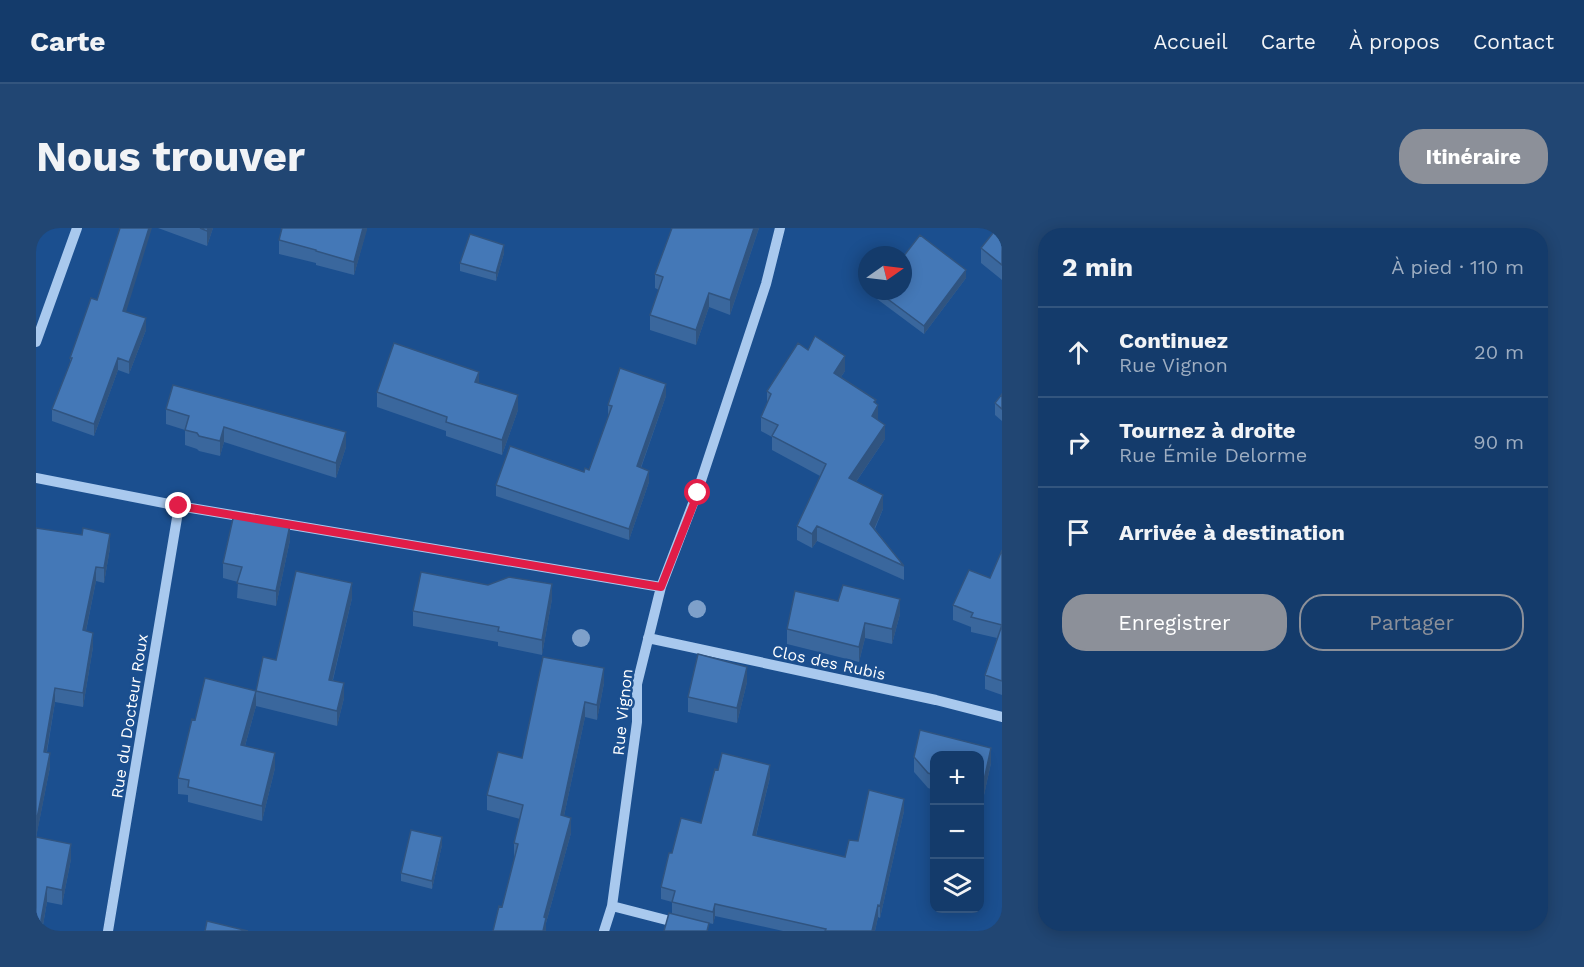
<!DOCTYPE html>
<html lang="fr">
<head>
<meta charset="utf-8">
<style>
  :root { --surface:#143b6b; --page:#214673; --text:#f1f3f6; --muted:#9dadc1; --line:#33557e; --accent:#8c9099 }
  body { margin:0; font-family:"Work Sans",sans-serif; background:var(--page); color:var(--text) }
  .controls { position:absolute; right:18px; bottom:18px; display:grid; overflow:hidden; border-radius:12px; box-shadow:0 3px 15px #0003 }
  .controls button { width:54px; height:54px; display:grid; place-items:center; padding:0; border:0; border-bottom:2px solid var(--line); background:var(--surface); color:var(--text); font:30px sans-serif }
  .compass { position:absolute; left:822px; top:18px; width:54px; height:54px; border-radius:50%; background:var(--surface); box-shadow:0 3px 15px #0003; rotate:76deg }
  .stop { position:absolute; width:18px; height:18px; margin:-14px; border:4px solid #e11d48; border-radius:50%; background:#fff }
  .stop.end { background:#e11d48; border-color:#fff; box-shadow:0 2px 6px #0008 }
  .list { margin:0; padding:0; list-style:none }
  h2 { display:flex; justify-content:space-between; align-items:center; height:78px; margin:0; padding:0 24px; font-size:26px }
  h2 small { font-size:20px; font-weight:400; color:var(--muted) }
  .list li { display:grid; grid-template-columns:39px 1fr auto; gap:18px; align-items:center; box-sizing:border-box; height:90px; padding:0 24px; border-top:2px solid var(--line) }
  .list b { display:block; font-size:22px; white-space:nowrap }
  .list p { margin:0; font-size:20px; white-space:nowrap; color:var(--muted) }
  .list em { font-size:20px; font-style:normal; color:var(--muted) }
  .actions { display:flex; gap:12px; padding:18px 24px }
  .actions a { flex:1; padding:14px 0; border:2px solid var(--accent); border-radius:24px; text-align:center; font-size:21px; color:var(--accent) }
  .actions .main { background:var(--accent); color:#fff }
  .icon { flex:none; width:33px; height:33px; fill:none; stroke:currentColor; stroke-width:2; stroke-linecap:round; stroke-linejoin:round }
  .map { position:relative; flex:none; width:966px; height:703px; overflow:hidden; border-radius:24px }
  header { display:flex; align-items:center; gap:36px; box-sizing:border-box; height:84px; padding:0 30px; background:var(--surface); border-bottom:2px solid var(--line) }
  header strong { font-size:28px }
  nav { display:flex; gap:33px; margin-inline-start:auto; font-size:21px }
  .intro { display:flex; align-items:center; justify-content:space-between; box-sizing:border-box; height:144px; padding:0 36px }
  h1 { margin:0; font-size:42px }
  .button { padding:15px 27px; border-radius:24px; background:var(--accent); color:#fff; font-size:21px; font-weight:700 }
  main { display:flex; gap:36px; padding:0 36px }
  aside { flex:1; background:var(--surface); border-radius:24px; box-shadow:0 3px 15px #0003 }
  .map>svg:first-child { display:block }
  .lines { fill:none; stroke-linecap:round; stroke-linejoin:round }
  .minor { stroke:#a9c9ee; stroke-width:10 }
  .tree { fill:#7ea0ca }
  .wall { fill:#3a679d }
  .shaded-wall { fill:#305480 }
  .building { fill:#4478b7; stroke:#305480; stroke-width:1.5 }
  .route { stroke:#e11d48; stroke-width:8 }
  .labels { text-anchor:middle; stroke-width:5; stroke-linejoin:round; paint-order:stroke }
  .street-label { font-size:16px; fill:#fff; stroke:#1b4f8f }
</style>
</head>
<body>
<header>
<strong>Carte</strong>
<nav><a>Accueil</a><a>Carte</a><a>À propos</a><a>Contact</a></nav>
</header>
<div class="intro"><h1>Nous trouver</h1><a class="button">Itinéraire</a></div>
<main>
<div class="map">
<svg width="966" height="703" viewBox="0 0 966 703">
  <rect width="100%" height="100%" fill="#1b4f8f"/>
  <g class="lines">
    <!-- minor -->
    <path class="minor" d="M 0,114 L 41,0
      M 0,250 L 143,278 L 625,359
      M 612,410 L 900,472 L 966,489
      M 576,678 L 642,695
      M 72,703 L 143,278
      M 568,703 L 576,678 L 601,494 L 601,456 L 625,359 L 661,265 L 730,56 L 744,0"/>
  </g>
  <!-- trees -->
  <g class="tree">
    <circle cx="661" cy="381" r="9"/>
    <circle cx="545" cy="410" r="9"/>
  </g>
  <!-- wall -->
  <path class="wall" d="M 122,0 L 177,0 L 171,18 Z
    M 331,0 L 318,47 L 280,37 L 280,35 L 243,26 L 243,12 Z
    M 723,0 L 694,87 L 673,79 L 660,117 L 614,102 L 614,87 L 623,62 L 619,60 L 619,46 Z
    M 966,0 L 966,52 L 945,35 L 945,20 Z
    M 468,25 L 460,53 L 424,43 L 424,35 Z
    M 930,50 L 888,106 L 841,71 L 841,63 Z
    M 91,84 L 110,102 L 93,146 L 82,142 L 58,208 L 16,193 L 16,181 L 34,135 L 34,130 Z
    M 772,122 L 809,143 L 805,149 L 840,175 L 842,192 L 849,211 L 820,254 L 847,281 L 839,301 L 868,338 L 868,352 L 781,313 L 776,320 L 761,312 L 761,298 L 784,248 L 736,222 L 736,209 L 725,203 L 725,189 L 731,176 L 731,163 Z
    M 443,155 L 482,182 L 466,227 L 410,208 L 410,203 L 341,179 L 341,164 Z
    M 966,166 L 966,193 L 959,187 L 959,175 Z
    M 630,168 L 605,240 L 613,254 L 593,312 L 460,268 L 460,257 L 548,244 L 553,242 L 573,189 L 572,188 L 572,177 Z
    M 130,181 L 310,219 L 300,250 L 188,214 L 184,228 L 163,223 L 161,221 L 149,217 L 149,202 L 130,196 Z
    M 0,300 L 74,320 L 68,355 L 60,353 L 50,403 L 57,419 L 47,479 L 19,474 L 11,524 L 14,539 L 0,609 L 35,631 L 26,677 L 11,674 L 6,703 L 0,703 Z
    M 254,312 L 240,378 L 201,370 L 202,354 L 187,350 L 187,335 Z
    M 966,322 L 966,467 L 949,461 L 949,447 L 961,410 L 935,404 L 935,399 L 917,392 L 917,377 L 954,350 Z
    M 316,370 L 297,452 L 308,470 L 301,498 L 220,478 L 209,518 L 239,540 L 226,593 L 152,574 L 152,567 L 142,566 L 142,550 L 159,492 L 220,463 L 240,432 Z
    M 516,371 L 506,427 L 462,418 L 462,414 L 377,398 L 377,383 Z
    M 802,373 L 864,386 L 856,416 L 829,410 L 823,434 L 751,416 L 751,401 Z
    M 711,454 L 701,495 L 652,484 L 652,469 Z
    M 568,455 L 561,492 L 549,489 L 528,588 L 535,605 L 510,695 L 510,703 L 466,679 L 479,631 L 478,630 L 478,615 L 484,591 L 451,582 L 451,567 Z
    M 884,502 L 955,520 L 955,535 L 948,567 L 944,566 L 944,528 L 898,528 L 898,562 L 892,560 L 878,544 L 878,529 Z
    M 734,549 L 720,608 L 809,629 L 822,613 L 868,583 L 844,690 L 842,689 L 839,703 L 747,703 L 679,688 L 677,696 L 636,686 L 636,674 L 625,671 L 625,659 L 636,625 L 665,595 Z
    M 406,617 L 396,661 L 365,653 L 365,645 Z"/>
  <!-- shaded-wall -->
  <path class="shaded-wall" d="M 113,0 L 116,0 L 87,94 L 87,83 Z
    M 172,0 L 177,0 L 171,18 L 171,3 Z
    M 327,0 L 331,0 L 331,2 L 318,47 L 318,34 Z
    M 718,0 L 723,0 L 694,87 L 694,72 Z
    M 468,17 L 468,25 L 460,53 L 460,45 Z
    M 930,42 L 930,50 L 888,106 L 888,98 Z
    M 673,65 L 673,79 L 660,117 L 660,102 Z
    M 110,90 L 110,102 L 93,146 L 93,134 Z
    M 809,128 L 809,143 L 798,159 L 798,145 Z
    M 82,130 L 82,142 L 58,208 L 58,196 Z
    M 443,144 L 443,158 L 439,154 Z
    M 630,156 L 630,168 L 601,250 L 601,238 Z
    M 482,167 L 482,182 L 466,227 L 466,212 Z
    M 840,172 L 840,181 L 842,177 L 842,191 L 836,202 L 836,188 L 838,174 Z
    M 849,197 L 849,211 L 813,264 L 813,250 Z
    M 188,199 L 188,214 L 184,228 L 184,213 Z
    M 310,204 L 310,219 L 300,250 L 300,235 Z
    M 613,243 L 613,254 L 593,312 L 593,301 Z
    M 847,267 L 847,281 L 834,310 L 834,296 Z
    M 254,297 L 254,312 L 240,378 L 240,363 Z
    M 781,298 L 781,313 L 776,320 L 776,306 Z
    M 74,306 L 74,320 L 68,355 L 68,340 Z
    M 60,339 L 60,353 L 47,417 L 47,402 Z
    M 316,355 L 316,370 L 293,467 L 293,452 Z
    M 516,356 L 516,371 L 506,427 L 506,412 Z
    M 864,371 L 864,386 L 856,416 L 856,401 Z
    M 829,395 L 829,410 L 823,434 L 823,419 Z
    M 57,405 L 57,419 L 47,479 L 47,465 Z
    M 711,439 L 711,454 L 701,495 L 701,480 Z
    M 568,440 L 568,455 L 561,492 L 561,477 Z
    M 308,455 L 308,470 L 301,498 L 301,483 Z
    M 19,460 L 19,474 L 8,539 L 8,524 Z
    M 220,463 L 220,478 L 205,532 L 205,517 Z
    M 549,474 L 549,489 L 525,602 L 525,587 Z
    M 955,520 L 955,535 L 948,567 L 948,552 Z
    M 14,525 L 14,539 L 0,610 L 0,595 Z
    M 239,525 L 239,540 L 226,593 L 226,578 Z
    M 734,537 L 734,549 L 717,619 L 717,607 Z
    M 868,571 L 868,583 L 844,690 L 844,678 Z
    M 535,590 L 535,605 L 510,695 L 510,703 L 507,703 L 508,689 Z
    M 406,609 L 406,617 L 396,661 L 396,653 Z
    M 35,616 L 35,631 L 26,677 L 26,662 Z
    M 11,659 L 11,674 L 6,703 L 3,703 Z
    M 679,676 L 679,688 L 677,696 L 677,684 Z
    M 842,677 L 842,689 L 839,703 L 836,703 Z"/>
  <!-- building -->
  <path class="building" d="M 84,0 L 113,0 L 87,83 L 110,90 L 93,134 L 82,130 L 58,196 L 16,181 L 36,130 L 34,130 L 55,70 L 61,72 Z
    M 164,0 L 172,0 L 171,3 Z
    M 246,0 L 327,0 L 318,34 L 280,23 L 280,22 L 243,12 Z
    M 636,0 L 718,0 L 694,72 L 673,65 L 660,102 L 614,87 L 627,49 L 619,46 Z
    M 961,0 L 966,0 L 966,37 L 945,20 Z
    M 434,6 L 468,17 L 460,45 L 424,35 Z
    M 884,7 L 930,42 L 888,98 L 841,63 L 867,63 L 867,29 Z
    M 779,108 L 809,128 L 798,145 L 840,172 L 838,174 L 842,177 L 836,188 L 849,197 L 813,250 L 847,267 L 834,296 L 868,338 L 781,298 L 776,306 L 761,298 L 790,236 L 736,208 L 742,197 L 725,189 L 735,166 L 731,163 L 762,115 L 772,122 Z
    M 358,115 L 443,144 L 439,154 L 482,167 L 466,212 L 410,194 L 411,189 L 341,164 Z
    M 584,140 L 630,156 L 601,238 L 613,243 L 593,301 L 460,257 L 474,218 L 548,244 L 549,240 L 553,242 L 576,178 L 572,177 Z
    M 137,157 L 310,204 L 300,235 L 188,199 L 184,213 L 163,208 L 161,205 L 149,202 L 153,188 L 130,181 Z
    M 966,166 L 966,181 L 959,175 Z
    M 198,286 L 254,297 L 240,363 L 201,355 L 206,339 L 187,335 Z
    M 0,300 L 46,307 L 47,300 L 74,306 L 68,340 L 60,339 L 47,402 L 57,405 L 47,465 L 19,460 L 8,524 L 14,525 L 0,595 Z
    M 966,322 L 966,453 L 949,447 L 966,397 L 935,389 L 937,385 L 917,377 L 933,342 L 954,350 Z
    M 260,343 L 316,355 L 293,452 L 308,455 L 301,483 L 220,463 L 227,429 L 240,432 Z
    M 385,344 L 452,357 L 473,349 L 516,356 L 506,412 L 462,403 L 463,399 L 377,383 Z
    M 807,357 L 864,371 L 856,401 L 829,395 L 823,419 L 751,401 L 759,363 L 802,373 Z
    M 662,426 L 711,439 L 701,480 L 652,469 Z
    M 507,429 L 568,440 L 561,477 L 549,474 L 525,587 L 535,590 L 508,689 L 510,690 L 507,703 L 457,703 L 463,678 L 466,679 L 482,616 L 478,615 L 487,577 L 451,567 L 462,524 L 486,530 Z
    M 169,450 L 220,463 L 205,517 L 239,525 L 226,578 L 152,559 L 153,552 L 142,550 L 156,491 L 159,492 Z
    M 884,502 L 955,520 L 948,552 L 944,551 L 944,528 L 898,528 L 898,547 L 892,545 L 878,529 Z
    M 686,525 L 734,537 L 717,607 L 809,629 L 813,612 L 822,613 L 833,562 L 868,571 L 844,678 L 842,677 L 836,703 L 789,703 L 790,701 L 679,676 L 677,684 L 636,674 L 639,663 L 625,659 L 633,625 L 636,625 L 645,590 L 665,595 L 679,541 L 682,542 Z
    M 375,602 L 406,609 L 396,653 L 365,645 Z
    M 0,609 L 35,616 L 26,662 L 11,659 L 3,703 L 0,703 Z
    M 633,685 L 673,695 L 671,703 L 628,703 Z
    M 966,685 L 966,703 L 962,703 Z
    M 171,693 L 212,703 L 169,703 Z"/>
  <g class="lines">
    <!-- route -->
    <path class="route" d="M 143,278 L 625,359 L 662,265"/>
  </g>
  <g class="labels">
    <!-- street labels -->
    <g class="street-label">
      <text transform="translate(793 434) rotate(12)" y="6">Clos des Rubis</text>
      <text transform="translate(586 484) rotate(-84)" y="6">Rue Vignon</text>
      <text transform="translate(93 488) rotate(-81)" y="6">Rue du Docteur Roux</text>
    </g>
  </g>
</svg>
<div class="controls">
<button>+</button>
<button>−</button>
<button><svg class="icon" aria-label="layers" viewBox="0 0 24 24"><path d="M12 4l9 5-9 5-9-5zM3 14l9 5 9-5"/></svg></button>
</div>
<svg class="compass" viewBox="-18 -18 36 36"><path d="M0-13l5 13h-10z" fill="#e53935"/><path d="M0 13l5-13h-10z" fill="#9dadc1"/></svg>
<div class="stop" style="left:662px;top:265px"></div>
<div class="stop end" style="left:143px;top:278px"></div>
</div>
<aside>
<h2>2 min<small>À pied · 110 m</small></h2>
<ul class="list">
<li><svg class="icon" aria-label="ahead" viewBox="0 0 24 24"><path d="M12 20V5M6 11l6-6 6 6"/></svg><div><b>Continuez</b><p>Rue Vignon</p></div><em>20 m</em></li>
<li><svg class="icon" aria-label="right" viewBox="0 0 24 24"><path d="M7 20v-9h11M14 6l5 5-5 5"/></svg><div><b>Tournez à droite</b><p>Rue Émile Delorme</p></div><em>90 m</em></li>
<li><svg class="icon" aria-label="arrive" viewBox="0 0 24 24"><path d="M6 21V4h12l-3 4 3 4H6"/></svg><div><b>Arrivée à destination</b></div></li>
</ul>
<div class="actions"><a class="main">Enregistrer</a><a>Partager</a></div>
</aside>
</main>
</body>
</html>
